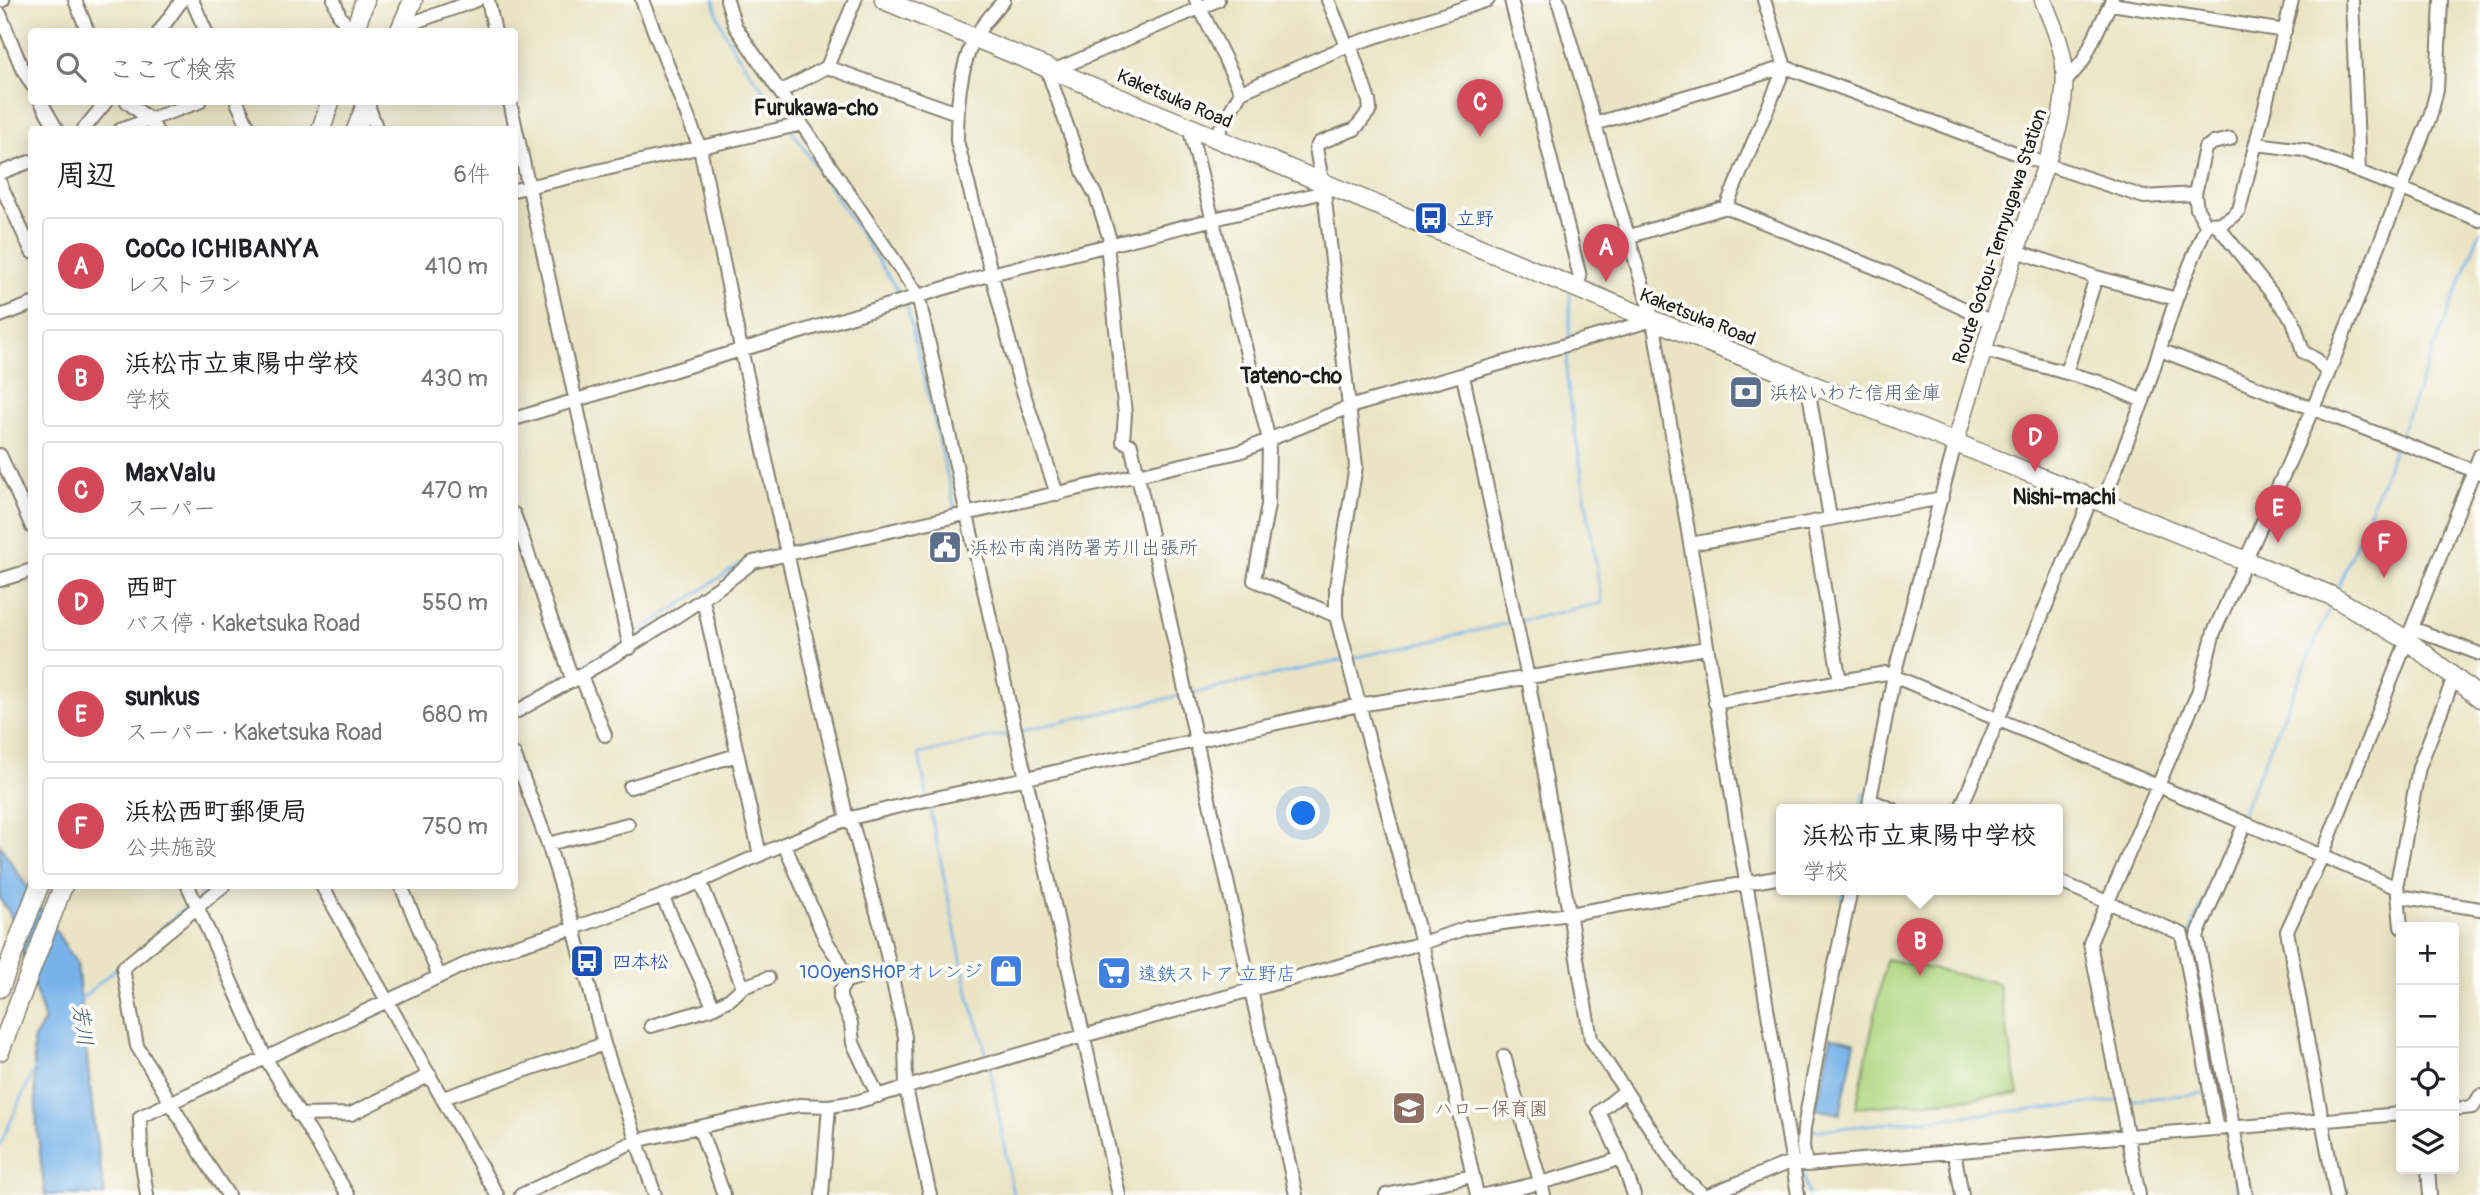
<!DOCTYPE html>
<html lang="ja">
<head>
<meta charset="utf-8">
<style>
  :root { --surface:#fff; --page:#f6f6f6; --text:#202124; --muted:#757577; --line:#e0e0e0; --accent:#d1495b }
  body { margin:0; font-family:Pangolin,"Klee One",sans-serif; background:var(--page); color:var(--text) }
  .controls { position:absolute; right:21px; bottom:21px; display:grid; overflow:hidden; border-radius:7px; box-shadow:0 4px 18px #0003 }
  .controls button { width:63px; height:63px; display:grid; place-items:center; padding:0; border:0; border-bottom:2px solid var(--line); background:var(--surface); color:var(--text); font:35px sans-serif }
  .you { position:absolute; left:1304px; top:814px; width:24px; height:24px; margin:-18px; border:5px solid #fff; border-radius:50%; background:#1a73e8; box-shadow:0 0 0 10px #1a73e833 }
  .badge { display:grid; place-items:center; width:46px; height:46px; border-radius:50%; background:var(--accent); color:#fff; font-size:23px; font-weight:700 }
  .pin { position:absolute; translate:-50% -58px; filter:drop-shadow(0 2px 4px #0008) }
  .pin::after { content:''; position:absolute; top:37px; width:24px; height:21px; background:inherit; clip-path:polygon(0 0,100% 0,50% 100%) }
  .popup { position:absolute; left:1776px; top:804px; width:287px; height:91px; box-sizing:border-box; display:grid; place-content:center; border-radius:7px; background:var(--surface); filter:drop-shadow(0 2px 5px #0005); font-size:23px; white-space:nowrap; color:var(--muted) }
  .popup b { font-size:26px; color:var(--text) }
  .popup::after { content:''; position:absolute; left:50%; top:100%; margin-left:-14px; border:14px solid transparent; border-top-color:var(--surface) }
  .list { margin:0; padding:0; list-style:none }
  h2 { display:flex; justify-content:space-between; align-items:center; height:91px; margin:0; padding:0 28px; font-size:30px }
  h2 small { font-size:23px; font-weight:400; color:var(--muted) }
  .list li { display:grid; grid-template-columns:46px 1fr auto; gap:21px; align-items:center; box-sizing:border-box; height:98px; margin:0 14px 14px; padding:0 14px; border:2px solid var(--line); border-radius:7px }
  .list b { display:block; font-size:26px; white-space:nowrap }
  .list p { margin:0; font-size:23px; white-space:nowrap; color:var(--muted) }
  .list em { font-size:23px; font-style:normal; color:var(--muted) }
  .icon { flex:none; width:38px; height:38px; fill:none; stroke:currentColor; stroke-width:2; stroke-linecap:round; stroke-linejoin:round }
  .map { position:relative; flex:none; width:2480px; height:1195px; overflow:hidden }
  .search { position:absolute; background:var(--surface); box-shadow:0 4px 18px #0003; left:28px; top:28px; width:490px; height:77px; display:flex; align-items:center; gap:18px; box-sizing:border-box; padding:0 24px; border-radius:7px; color:var(--muted); font-size:26px }
  .panel { position:absolute; background:var(--surface); box-shadow:0 4px 18px #0003; left:28px; top:126px; width:490px; height:763px; border-radius:7px }
  .map>svg:first-child { display:block }
  .green { fill:#aed781; stroke:#657a4e; stroke-width:2 }
  .water { fill:#77b3e9; stroke:#4a6882; stroke-width:2 }
  .lines { fill:none; stroke-linecap:round; stroke-linejoin:round }
  .stream { stroke:#77b3e9; stroke-width:2.5 }
  .minor-casing { stroke:#838070; stroke-width:16 }
  .major-casing { stroke:#838070; stroke-width:19 }
  .highway-casing { stroke:#838070; stroke-width:21 }
  .minor { stroke:#fff; stroke-width:12 }
  .major { stroke:#fff; stroke-width:16 }
  .highway { stroke:#fff; stroke-width:18 }
  .labels { text-anchor:middle; stroke-width:7; stroke-linejoin:round; paint-order:stroke }
  .street-label { font-size:19px; fill:#1c1c1c; stroke:#fdfcf7 }
  .transit-label { font-size:19px; fill:#164399; stroke:#fdfcf7; text-anchor:start }
  .service-label { font-size:19px; fill:#4e5e75; stroke:#fdfcf7; text-anchor:start }
  .shop-label { font-size:19px; fill:#366cbe; stroke:#fdfcf7; text-anchor:end }
  .education-label { font-size:19px; fill:#785e54; stroke:#fdfcf7; text-anchor:start }
  .neighbourhood-label { font-size:21px; font-weight:bold; fill:#1c1c1c; stroke:#fdfcf7 }
  .water-label { font-size:21px; font-style:italic; fill:#40586e; stroke:#fdfcf7 }
</style>
</head>
<body>
<div class="map">
<svg width="2480" height="1195" viewBox="0 0 2480 1195">
  <rect width="100%" height="100%" fill="#fdfcf7"/>
  <filter id="ink" filterUnits="userSpaceOnUse"><feTurbulence type="fractalNoise" baseFrequency=".0143" numOctaves="2"/><feDisplacementMap in="SourceGraphic" scale="14" xChannelSelector="R" yChannelSelector="G"/><feConvolveMatrix kernelMatrix="1 2 1 2 8 2 1 2 1" color-interpolation-filters="sRGB"/></filter>
  <filter id="wash" filterUnits="userSpaceOnUse"><feTurbulence type="fractalNoise" baseFrequency=".00686" numOctaves="4" result="noise"/><feDisplacementMap in="SourceGraphic" scale="28" xChannelSelector="R" yChannelSelector="G"/><feGaussianBlur stdDeviation="1.57" result="paint"/><feColorMatrix in="noise" values="0 0 0 0 0 0 0 0 0 0 0 0 0 0 0 0 0 1.4 0 .05"/><feComposite in="paint" operator="in"/></filter>
  <g filter="url(#wash)">
    <rect width="100%" height="100%" fill="#eae4c5"/>
    <!-- green -->
    <path class="green" d="M 1886,959 L 1998,983 L 2019,1094 L 1856,1108 Z"/>
    <!-- water -->
    <path class="water" d="M 0,845 L 77,964 L 95,1132 L 105,1195 L 45,1195 L 37,1128 L 33,1041 L 45,1020 L 9,912 L 0,899 Z
      M 1831,1037 L 1855,1042 L 1840,1114 L 1816,1109 Z"/>
    <g class="lines">
      <!-- stream -->
      <path class="stream" d="M 714,0 C 721,45 762,84 787,122
        M 792,130 L 902,297
        M 906,303 L 955,508 L 950,512
        M 1569,340 L 1570,294
        M 2399,437 L 2480,232
        M 790,547 L 827,539
        M 2336,592 L 2396,446
        M 1520,621 L 1602,603 L 1566,374 L 1568,350
        M 633,636 L 752,556 L 783,549
        M 1353,658 L 1510,623
        M 572,671 L 624,641
        M 1189,694 L 1343,660
        M 514,704 L 567,674
        M 1021,731 L 1182,695
        M 927,795 L 919,754 L 1012,733
        M 929,805 L 970,1002 L 981,1032 L 988,1061
        M 1896,806 L 1905,810
        M 1861,810 L 1864,792 L 1867,794
        M 2240,818 L 2331,605
        M 198,896 L 212,886
        M 1842,901 L 1844,890
        M 154,935 L 191,902
        M 80,1000 L 120,965
        M 990,1067 L 1013,1195
        M 2124,1101 L 2204,1093
        M 2224,1123 L 2189,934 L 2238,824
        M 1807,1131 L 2117,1101
        M 2226,1133 L 2237,1195
        M 0,1145 L 36,1065
        M 1803,1169 L 1808,1195"/>
    </g>
  </g>
  <g filter="url(#ink)">
    <g class="lines">
      <!-- minor casing -->
      <g class="minor-casing">
        <path id="minor" d="M 75,0 L 88,32
          M 192,0 L 206,32
          M 334,0 L 340,17 L 353,32
          M 488,0 L 495,32
          M 642,0 L 700,148 L 741,349 L 847,819 L 853,827 L 881,927 L 905,1037 L 906,1088 L 930,1195
          M 727,0 L 735,26 L 918,295 L 1119,1195
          M 1004,0 C 994,12 981,25 974,39 C 959,71 957,107 957,141 L 1019,379 L 1057,494
          M 1196,0 L 1241,92
          M 1328,0 L 1347,46
          M 1511,0 L 1580,277 L 1576,288
          M 1558,0 L 1653,320 L 1798,1195
          M 2352,0 L 2359,172
          M 0,1 L 3,0
          M 2111,4 L 2285,31
          M 0,14 L 21,66 L 32,85
          M 401,27 L 477,0
          M 159,32 L 182,0
          M 1350,45 L 1369,101 L 1370,110 L 1355,129 L 1319,143 L 1316,148 L 1324,192 L 1356,466 L 1336,587 L 1336,616 L 1422,943 L 1477,1195
          M 827,67 L 957,113
          M 2066,81 L 2083,61 L 2112,0
          M 780,92 L 827,67 L 855,0
          M 41,102 L 57,130
          M 127,102 L 149,119 L 156,130
          M 237,102 L 250,130
          M 367,102 L 377,130
          M 510,102 L 630,648
          M 1594,124 L 1785,67 L 2045,164 L 2144,197 L 2195,194 L 2197,209 L 2205,223 C 2220,226 2229,221 2239,210 L 2292,0
          M 1189,127 L 1269,440 L 1268,505 L 1254,580 L 1336,616
          M 83,130 L 106,102
          M 120,130 L 199,102
          M 1215,138 L 1241,92 L 1347,46 L 1488,0
          M 2257,144 L 2304,150 L 2480,220
          M 0,173 L 32,161
          M 0,183 L 32,252
          M 514,190 L 802,124
          M 2195,194 L 2205,148 L 2213,143 L 2230,139
          M 1726,207 L 1785,67 L 1764,0
          M 2217,225 L 2293,320 L 2303,352 L 2317,360 L 2328,374
          M 1627,237 L 1726,207 L 1886,272 L 1992,322
          M 1111,243 L 1096,196 L 1084,174 L 1050,78 L 1055,70 L 1218,0
          M 1107,244 L 1125,414 L 1123,441 L 1131,445 L 1138,476 L 1296,1195
          M 2016,251 L 2096,277 L 2176,299
          M 0,316 L 32,304
          M 1984,350 L 2099,382 L 2143,401
          M 2160,350 L 2480,473
          M 2066,373 L 2096,277
          M 1463,376 L 1528,678 L 1591,1039 L 1681,1175 L 1704,1195
          M 1812,385 L 1809,393 L 1830,518
          M 514,419 L 991,274 L 1324,192
          M 0,455 L 32,527
          M 2102,504 L 2143,401 L 2176,299 L 2207,224
          M 514,514 L 573,681
          M 1690,544 L 1813,522
          M 0,580 L 32,570
          M 703,600 L 760,855
          M 2412,628 L 2480,654
          M 581,676 L 605,735
          M 1840,682 L 1813,522 L 1942,498
          M 1715,703 L 1886,673 L 2158,786 L 2397,888
          M 514,713 C 597,667 678,620 753,562 L 1239,452 L 1349,407 L 1653,320
          M 514,754 L 548,844 L 574,928 L 604,1044 L 655,1195
          M 630,787 L 737,755
          M 1870,800 L 1894,810
          M 1868,810 L 1894,675 L 1955,444
          M 1960,810 L 2091,499
          M 2245,823 L 2197,936 L 2246,1195
          M 548,844 L 628,824
          M 784,844 L 826,941 L 837,957 L 846,981 L 840,991 L 840,998 L 851,1023 L 853,1043 L 878,1096
          M 700,881 L 743,987
          M 2058,881 L 2182,934 L 2217,1130
          M 188,886 L 265,1057 L 348,1195
          M 223,886 L 123,968 L 137,1046 L 206,1162 L 228,1195
          M 322,886 L 497,1195
          M 401,886 L 439,976
          M 662,896 L 713,1006
          M 2398,896 L 2480,909
          M 2401,927 L 2397,883 L 2419,767 L 2454,678
          M 846,981 L 888,969
          M 651,1026 L 710,1009 L 730,999 L 743,987 L 768,978
          M 1504,1056 L 1544,1195
          M 1625,1091 L 1599,1112 L 1621,1158 L 1634,1195
          M 443,1098 L 604,1044
          M 2454,1109 L 2473,1107 L 2480,1096
          M 298,1115 L 351,1114 L 430,1075
          M 699,1127 L 724,1195
          M 1954,1151 L 1962,1195
          M 1806,1165 L 1803,1147 L 1804,1128 L 1826,1006 L 1851,890
          M 2428,1169 L 2430,1195
          M 147,1195 L 141,1157 L 140,1117 L 483,956 L 574,928 L 688,887 L 784,844 L 847,819 L 908,804 L 1359,705 L 1707,648
          M 521,1195 L 635,1141 L 799,1105 L 829,1106 L 856,1102 L 1083,1036 L 1422,943 L 1467,928 L 1569,914 L 1782,877
          M 822,1195 L 829,1106
          M 1386,1195 L 1472,1176
          M 1484,1195 C 1532,1186 1576,1175 1621,1158
          M 1708,1195 L 1793,1161 L 1806,1165 L 2128,1136 L 2401,1114
          M 2139,1195 L 2090,943 L 2198,693 L 2214,632 L 2328,374 L 2430,117 L 2437,90 L 2441,0
          M 2336,1195 L 2287,931 L 2322,856 L 2480,455"/>
      </g>
      <!-- major casing -->
      <g class="major-casing">
        <path id="major" d="M 1955,444 L 1992,322 L 2058,129 C 2071,71 2065,53 2043,0"/>
      </g>
      <!-- highway casing -->
      <g class="highway-casing">
        <path id="highway" d="M 884,0 L 1653,320 L 2330,595 L 2407,640 L 2480,698
          M 354,32 L 365,0
          M 399,32 L 413,0
          M 321,130 L 330,102
          M 356,130 L 367,102
          M 0,988 L 39,886
          M 0,1051 L 63,886"/>
      </g>
      <!-- minor -->
      <use href="#minor" class="minor"/>
      <!-- major -->
      <use href="#major" class="major"/>
      <!-- highway -->
      <use href="#highway" class="highway"/>
    </g>
  </g>
  <!-- icons -->
  <defs>
    <g id="bus-square" transform="scale(1.75)"><rect x="-9" y="-9" width="18" height="18" rx="4" fill="#1a4fb4" stroke="#fdfcf7"/><path d="M-5-6H5V4H4V6H2V4H-2V6H-4V4H-5ZM-3.5-4V0h7V-4ZM-3.5 1.2v1.5H-2V1.2ZM2 1.2v1.5H3.5V1.2Z" fill="#fff"/></g>
    <g id="bank-square" transform="scale(1.75)"><rect x="-9" y="-9" width="18" height="18" rx="4" fill="#5c6f8a" stroke="#fdfcf7"/><path d="M-6-4H6V4H-6ZM0-2.3a2.3 2.3 0 1 0 0 4.6a2.3 2.3 0 1 0 0-4.6Z" fill="#fff"/></g>
    <g id="civic-square" transform="scale(1.75)"><rect x="-9" y="-9" width="18" height="18" rx="4" fill="#5c6f8a" stroke="#fdfcf7"/><path d="M-.6-6.5H3V-4.5H.6V-3L4-1V1h2V6H-6V1h2V-1L-.6-3ZM-1.2 2.5V6h2.4V2.5Z" fill="#fff"/></g>
    <g id="shop-square" transform="scale(1.75)"><rect x="-9" y="-9" width="18" height="18" rx="4" fill="#3f7fe0" stroke="#fdfcf7"/><path d="M-5-2.5h2.3a2.7 3.5 0 0 1 5.4 0H5L5.5 6h-11ZM-1.5-2.5h3a1.5 2.3 0 0 0-3 0Z" fill="#fff"/></g>
    <g id="supermarket-square" transform="scale(1.75)"><rect x="-9" y="-9" width="18" height="18" rx="4" fill="#3f7fe0" stroke="#fdfcf7"/><path d="M-6-5.5h2.5l.6 2H6L4.5 2H-2.5L-4.4-4H-6ZM-1.5 3.2a1.3 1.3 0 1 0 .1 0ZM3 3.2a1.3 1.3 0 1 0 .1 0Z" fill="#fff"/></g>
    <g id="school-square" transform="scale(1.75)"><rect x="-9" y="-9" width="18" height="18" rx="4" fill="#8d6e63" stroke="#fdfcf7"/><path d="M0-5L7-2L0 1L-7-2ZM-4 1L0 2.5L4 1V4Q0 6-4 4Z" fill="#fff"/></g>
  </defs>
  <g fill-rule="evenodd">
    <use href="#bus-square" x="1431" y="218"/>
    <use href="#bank-square" x="1746" y="392"/>
    <use href="#civic-square" x="945" y="547"/>
    <use href="#bus-square" x="587" y="961"/>
    <use href="#shop-square" x="1006" y="971"/>
    <use href="#supermarket-square" x="1114" y="973"/>
    <use href="#school-square" x="1409" y="1108"/>
  </g>
  <g class="labels">
    <!-- street labels -->
    <g class="street-label">
      <text transform="translate(1175 98) rotate(23)" y="7">Kaketsuka Road</text>
      <text transform="translate(1999 236) rotate(-72)" y="7">Route Gotou-Tenryugawa Station</text>
      <text transform="translate(1698 316) rotate(22)" y="7">Kaketsuka Road</text>
    </g>
    <!-- transit labels -->
    <g class="transit-label">
      <text x="1456" y="225">立野</text>
      <text x="612" y="968">四本松</text>
    </g>
    <!-- service labels -->
    <g class="service-label">
      <text x="1770" y="399">浜松いわた信用金庫</text>
      <text x="970" y="554">浜松市南消防署芳川出張所</text>
    </g>
    <!-- shop labels -->
    <g class="shop-label">
      <text x="982" y="978">100yenSHOPオレンジ</text>
      <text x="1138" y="980" text-anchor="start">遠鉄ストア 立野店</text>
    </g>
    <!-- education labels -->
    <g class="education-label">
      <text x="1434" y="1115">ハロー保育園</text>
    </g>
    <!-- neighbourhood labels -->
    <g class="neighbourhood-label">
      <text x="816" y="115">Furukawa-cho</text>
      <text x="1291" y="383">Tateno-cho</text>
      <text x="2064" y="504">Nishi-machi</text>
    </g>
    <!-- water labels -->
    <g class="water-label">
      <text transform="translate(83 1025) rotate(82)" y="7">芳川</text>
    </g>
  </g>
</svg>
<div class="controls">
<button>+</button>
<button>−</button>
<button><svg class="icon" aria-label="locate" viewBox="0 0 24 24"><circle cx="12" cy="12" r="6"/><path d="M12 2v4M12 18v4M2 12h4M18 12h4"/></svg></button>
<button><svg class="icon" aria-label="layers" viewBox="0 0 24 24"><path d="M12 4l9 5-9 5-9-5zM3 14l9 5 9-5"/></svg></button>
</div>
<div class="you"></div>
<div class="pin badge" style="left:1606px;top:282px">A</div>
<div class="pin badge" style="left:1920px;top:976px">B</div>
<div class="popup"><b>浜松市立東陽中学校</b>学校</div>
<div class="pin badge" style="left:1480px;top:137px">C</div>
<div class="pin badge" style="left:2035px;top:472px">D</div>
<div class="pin badge" style="left:2278px;top:543px">E</div>
<div class="pin badge" style="left:2384px;top:578px">F</div>
<div class="search"><svg class="icon" aria-label="search" viewBox="0 0 24 24"><circle cx="10" cy="10" r="6"/><path d="M15 15l6 6"/></svg>ここで検索</div>
<section class="panel">
<h2>周辺<small>6件</small></h2>
<ul class="list">
<li><span class="badge">A</span><div><b>CoCo ICHIBANYA</b><p>レストラン</p></div><em>410 m</em></li>
<li><span class="badge">B</span><div><b>浜松市立東陽中学校</b><p>学校</p></div><em>430 m</em></li>
<li><span class="badge">C</span><div><b>MaxValu</b><p>スーパー</p></div><em>470 m</em></li>
<li><span class="badge">D</span><div><b>西町</b><p>バス停 · Kaketsuka Road</p></div><em>550 m</em></li>
<li><span class="badge">E</span><div><b>sunkus</b><p>スーパー · Kaketsuka Road</p></div><em>680 m</em></li>
<li><span class="badge">F</span><div><b>浜松西町郵便局</b><p>公共施設</p></div><em>750 m</em></li>
</ul>
</section>
</div>
</body>
</html>
